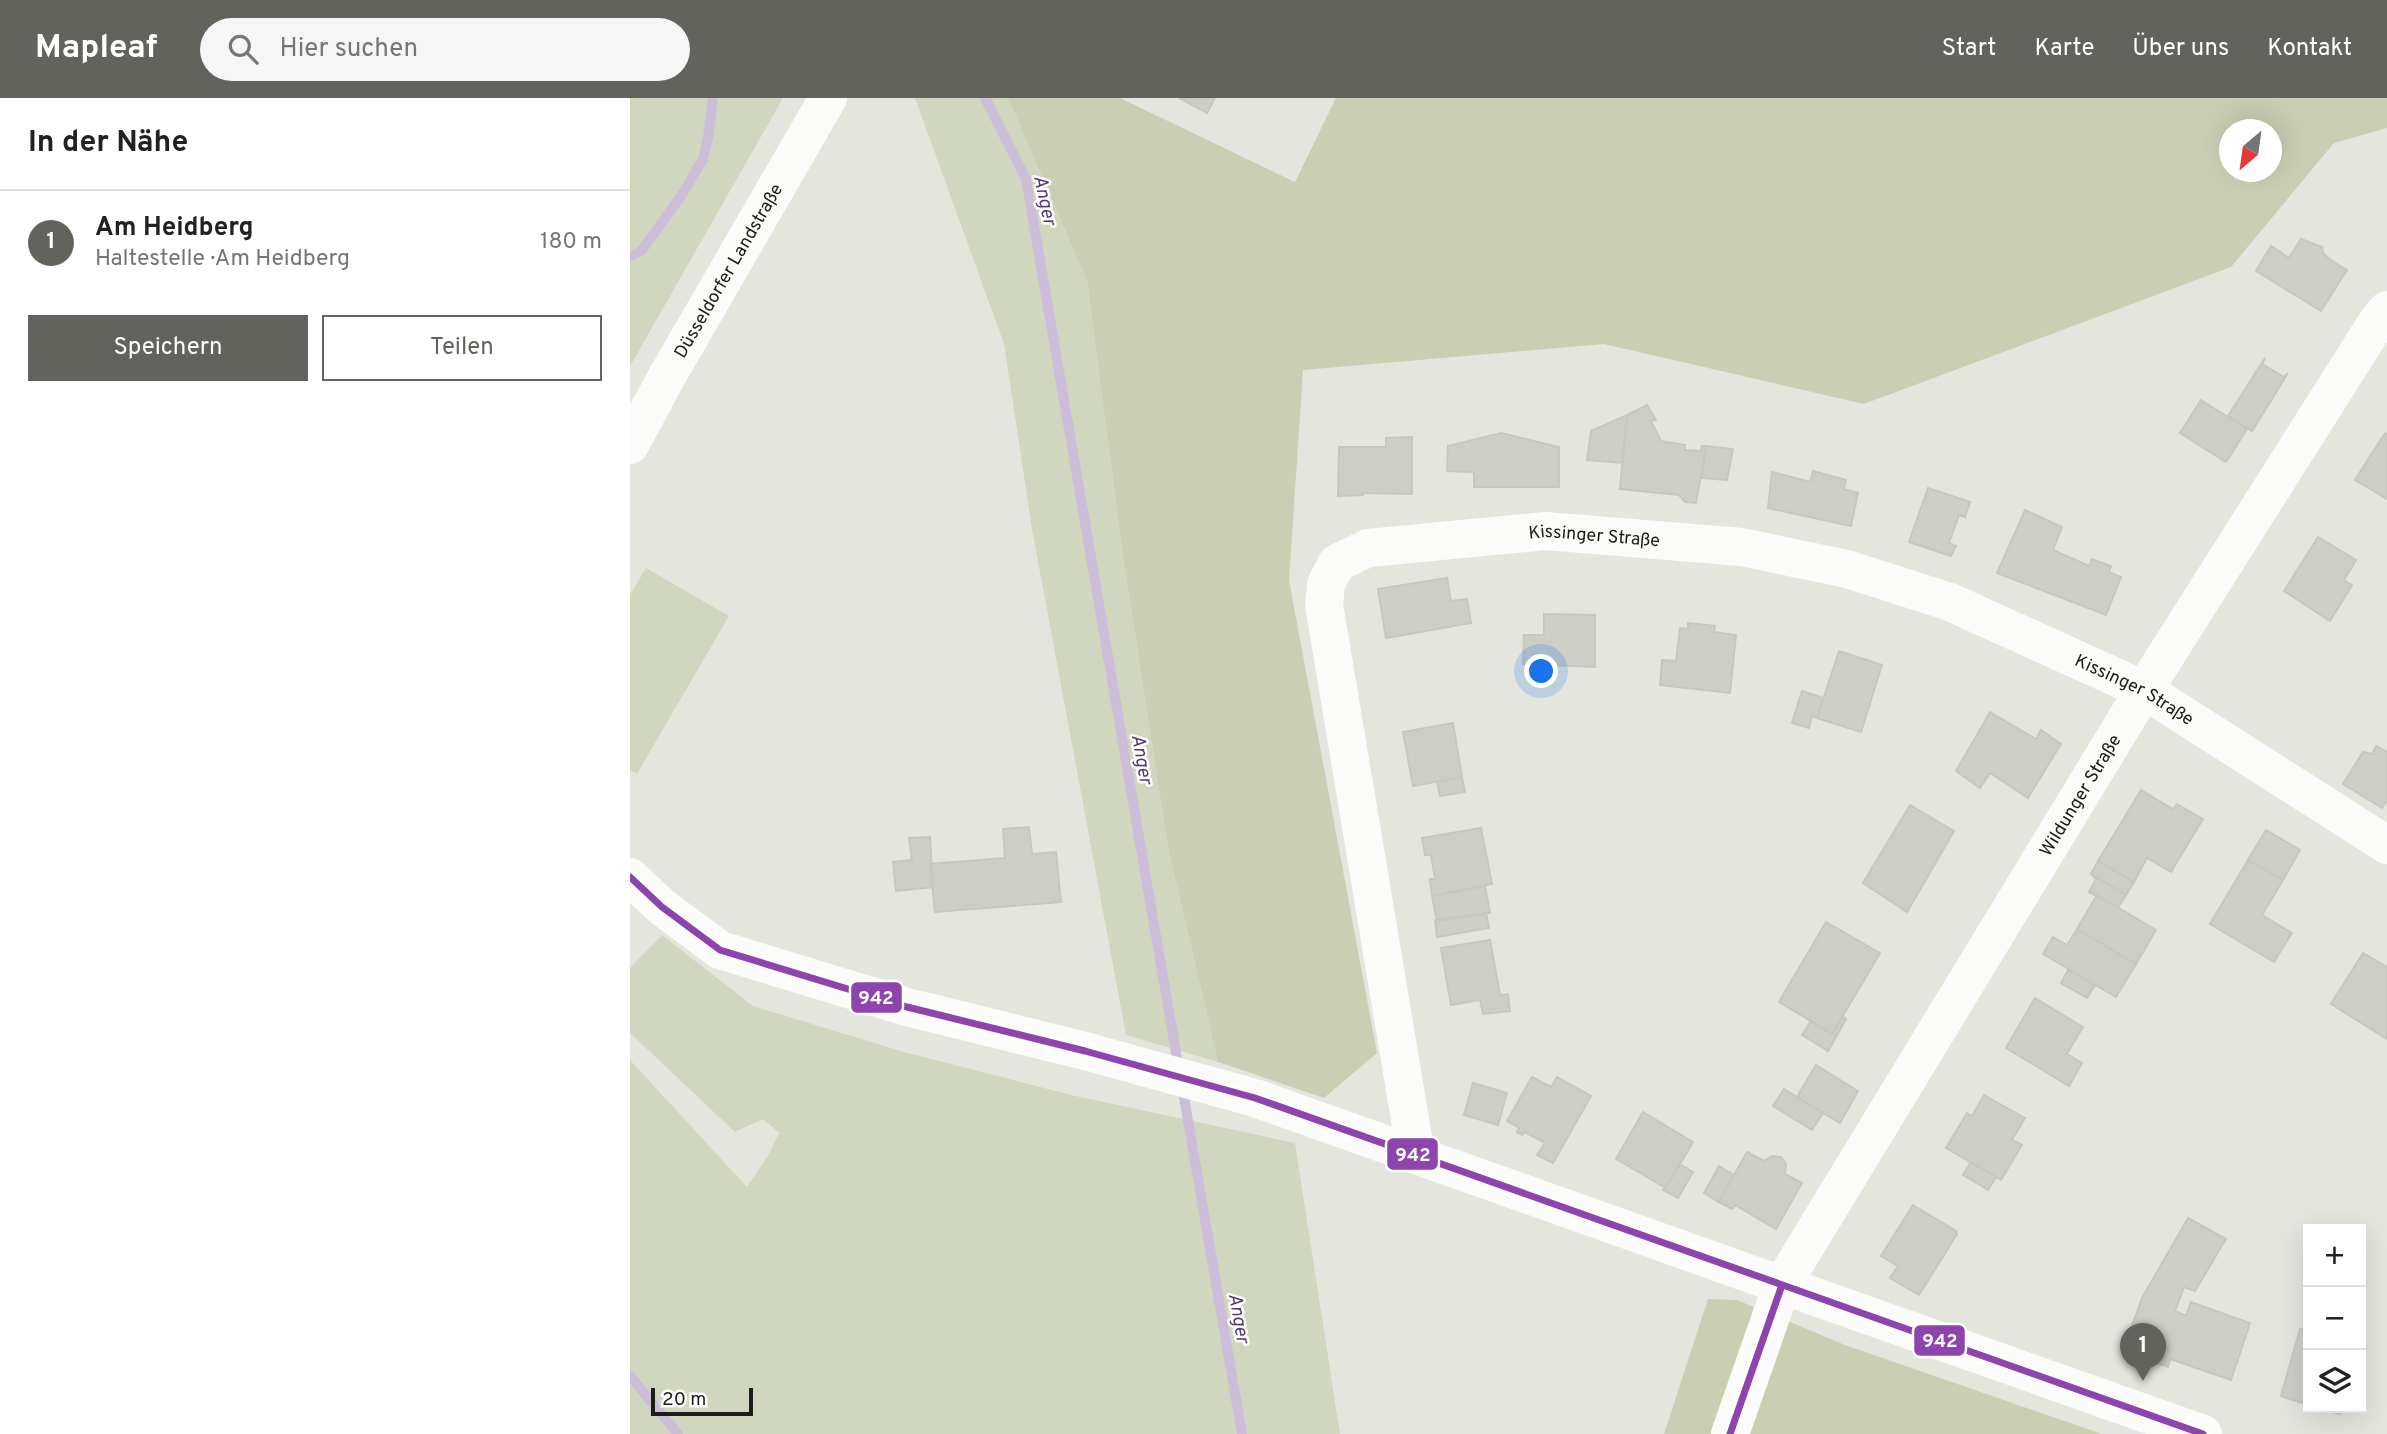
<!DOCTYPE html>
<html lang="de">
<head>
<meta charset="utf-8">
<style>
  :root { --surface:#fff; --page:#f6f6f6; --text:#202124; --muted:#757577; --line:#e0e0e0; --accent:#62635c }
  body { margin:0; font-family:Overpass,sans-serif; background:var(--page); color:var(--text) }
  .controls { position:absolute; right:21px; bottom:21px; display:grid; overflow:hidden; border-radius:0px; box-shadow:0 7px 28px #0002 }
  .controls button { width:63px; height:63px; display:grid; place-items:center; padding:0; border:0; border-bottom:2px solid var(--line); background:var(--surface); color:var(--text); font:35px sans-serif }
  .compass { position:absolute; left:1589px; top:21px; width:63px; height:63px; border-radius:50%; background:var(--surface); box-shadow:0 7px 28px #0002; rotate:209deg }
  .scale { position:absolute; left:21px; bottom:18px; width:102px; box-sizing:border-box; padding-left:7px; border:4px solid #1c1d17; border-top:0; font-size:19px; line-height:24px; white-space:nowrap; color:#1c1d17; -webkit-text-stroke:5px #fff; paint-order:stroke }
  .you { position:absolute; left:912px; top:574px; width:24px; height:24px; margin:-18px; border:5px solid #fff; border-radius:50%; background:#1a73e8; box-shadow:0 0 0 10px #1a73e833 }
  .badge { display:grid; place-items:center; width:46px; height:46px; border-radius:50%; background:var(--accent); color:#fff; font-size:23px; font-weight:700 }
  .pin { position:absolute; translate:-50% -58px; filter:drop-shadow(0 2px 4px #0008) }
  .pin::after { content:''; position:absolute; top:37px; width:24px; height:21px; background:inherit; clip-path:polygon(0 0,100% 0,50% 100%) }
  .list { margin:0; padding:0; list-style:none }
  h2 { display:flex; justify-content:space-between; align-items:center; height:91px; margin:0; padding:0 28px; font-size:30px }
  h2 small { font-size:23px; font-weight:400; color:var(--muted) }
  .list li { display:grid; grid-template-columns:46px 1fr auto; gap:21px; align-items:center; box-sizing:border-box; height:105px; padding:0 28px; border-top:2px solid var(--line) }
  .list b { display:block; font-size:26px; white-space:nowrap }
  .list p { margin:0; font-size:23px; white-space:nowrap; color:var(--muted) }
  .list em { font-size:23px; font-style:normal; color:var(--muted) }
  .actions { display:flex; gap:14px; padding:21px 28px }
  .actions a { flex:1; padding:16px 0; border:2px solid var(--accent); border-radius:0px; text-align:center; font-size:24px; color:var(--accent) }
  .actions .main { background:var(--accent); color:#fff }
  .icon { flex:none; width:38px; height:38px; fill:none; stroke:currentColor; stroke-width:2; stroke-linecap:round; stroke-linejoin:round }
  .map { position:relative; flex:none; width:1757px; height:1336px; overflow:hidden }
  header { display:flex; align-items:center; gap:42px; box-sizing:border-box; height:98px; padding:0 35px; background:var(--accent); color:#fff }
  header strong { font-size:33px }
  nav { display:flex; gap:38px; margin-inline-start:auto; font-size:24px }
  .search { width:490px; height:63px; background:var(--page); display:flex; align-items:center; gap:18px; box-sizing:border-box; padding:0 24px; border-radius:38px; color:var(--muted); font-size:26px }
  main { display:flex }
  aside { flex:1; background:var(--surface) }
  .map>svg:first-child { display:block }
  .green { fill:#d1d6be }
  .forest { fill:#cacfb3; fill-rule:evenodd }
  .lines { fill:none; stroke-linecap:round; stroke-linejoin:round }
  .stream { stroke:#ccbed9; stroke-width:10 }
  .building { fill:#cccec7; stroke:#c6c8c0; stroke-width:2 }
  .street { stroke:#fbfbfa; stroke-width:38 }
  .secondary { stroke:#fbfbfa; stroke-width:38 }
  .bus-1-casing { stroke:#fff; stroke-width:12 }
  .bus-1 { stroke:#8e44ad; stroke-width:7 }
  .labels { text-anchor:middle; stroke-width:5; stroke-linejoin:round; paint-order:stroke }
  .street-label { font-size:18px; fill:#1c1d17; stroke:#fff }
  .water-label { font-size:19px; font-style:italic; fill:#54386d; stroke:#fff }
  .line-badge { stroke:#fff; stroke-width:2.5 }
  .badge-label { font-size:19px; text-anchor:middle; font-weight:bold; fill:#fff }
</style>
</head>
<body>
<header>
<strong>Mapleaf</strong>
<div class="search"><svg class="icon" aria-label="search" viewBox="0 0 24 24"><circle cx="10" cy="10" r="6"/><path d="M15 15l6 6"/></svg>Hier suchen</div>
<nav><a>Start</a><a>Karte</a><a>Über uns</a><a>Kontakt</a></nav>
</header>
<main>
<aside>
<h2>In der Nähe<small></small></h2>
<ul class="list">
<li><span class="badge">1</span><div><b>Am Heidberg</b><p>Haltestelle · Am Heidberg</p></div><em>180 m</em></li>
</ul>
<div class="actions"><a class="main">Speichern</a><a>Teilen</a></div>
</aside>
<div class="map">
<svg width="1757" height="1336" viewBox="0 0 1757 1336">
  <rect width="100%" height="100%" fill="#e4e6dd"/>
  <!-- green -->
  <path class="green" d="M 0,0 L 153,0 L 0,268 Z
    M 285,0 L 378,0 L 457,183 L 493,459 L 538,750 L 588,964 L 496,937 L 402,431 L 374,246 Z
    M 16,470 L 99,518 L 7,676 L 0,672 L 0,497 Z
    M 32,837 L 123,908 L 274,954 L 441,997 L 665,1045 L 710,1336 L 0,1336 L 0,962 L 117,1089 L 139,1056 L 149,1035 L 133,1021 L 105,1034 L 0,935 L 0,870 Z"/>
  <!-- forest -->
  <path class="forest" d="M 378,0 L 490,0 L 665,84 L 706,0 L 1757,0 L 1757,30 L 1704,45 L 1601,169 L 1234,306 L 974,246 L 673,272 L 659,482 L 747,955 L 694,1000 L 588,964 L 538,750 L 493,459 L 457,183 ZM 1600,32 L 1642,32 L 1642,74 L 1600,74 Z
    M 1078,1201 L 1107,1202 L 1215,1247 L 1472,1336 L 1034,1336 Z"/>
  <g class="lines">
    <!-- stream -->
    <path class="stream" d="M 355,0 L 396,81 L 549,972
      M 0,159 L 12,152 L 53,95 L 73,61 L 78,39 L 83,0
      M 552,988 L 612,1336
      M 0,1278 L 48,1336"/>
  </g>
  <!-- building -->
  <path class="building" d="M 549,0 L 585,0 L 577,15 Z
    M 1671,141 L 1692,149 L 1693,155 L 1699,161 L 1717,172 L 1691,213 L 1626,173 L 1641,148 L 1659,160 Z
    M 1635,260 L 1632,266 L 1654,279 L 1658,275 L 1622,333 L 1598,318 Z
    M 1571,302 L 1617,331 L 1596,364 L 1550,335 Z
    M 1017,307 L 1026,322 L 1021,323 L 1031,343 L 1055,347 L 1055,352 L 1071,353 L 1072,348 L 1076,348 L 1066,405 L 1055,404 L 1049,397 L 990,391 L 997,317 Z
    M 997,317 L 992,365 L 957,362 L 961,333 Z
    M 871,335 L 929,349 L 929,389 L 844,389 L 844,374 L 817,373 L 818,348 Z
    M 1755,335 L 1757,336 L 1757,401 L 1725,382 Z
    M 782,339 L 782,396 L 733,395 L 733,397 L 708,398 L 709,349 L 756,349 L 756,340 Z
    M 1076,348 L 1103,351 L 1097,382 L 1072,380 Z
    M 1183,373 L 1216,382 L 1214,391 L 1228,395 L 1221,428 L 1138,410 L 1142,374 L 1180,384 Z
    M 1298,390 L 1340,404 L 1335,419 L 1329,417 L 1319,445 L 1326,448 L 1321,458 L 1279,444 Z
    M 1395,412 L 1432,429 L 1423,452 L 1459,468 L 1462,461 L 1481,468 L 1479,474 L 1491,479 L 1476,517 L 1367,475 Z
    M 1688,439 L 1726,462 L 1714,482 L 1722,487 L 1700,523 L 1654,493 Z
    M 817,480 L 821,503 L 837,501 L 841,525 L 756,540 L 748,491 Z
    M 914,516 L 965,517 L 965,569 L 893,566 L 894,537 L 914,537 Z
    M 1058,525 L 1085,528 L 1084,534 L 1106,537 L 1100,595 L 1030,587 L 1032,562 L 1046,563 L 1050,530 L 1058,531 Z
    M 1209,553 L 1252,567 L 1231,634 L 1187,620 Z
    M 1172,593 L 1193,600 L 1187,620 L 1182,618 L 1179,630 L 1162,625 Z
    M 1360,614 L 1406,641 L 1411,632 L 1431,646 L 1398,700 L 1360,675 L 1350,690 L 1326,673 Z
    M 823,625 L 832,679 L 783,688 L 773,634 Z
    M 1746,648 L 1757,654 L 1757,703 L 1752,710 L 1713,686 L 1733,654 L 1742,656 Z
    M 832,679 L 835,694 L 810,698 L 807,684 Z
    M 1511,692 L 1543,711 L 1547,706 L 1573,721 L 1541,774 L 1517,760 L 1504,784 L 1468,763 Z
    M 1280,707 L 1324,733 L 1277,814 L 1233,785 Z
    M 399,729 L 402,756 L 426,754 L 431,804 L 305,814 L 300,766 L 375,760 L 373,731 Z
    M 851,730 L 862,786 L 802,798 L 800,781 L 805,781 L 801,757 L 795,757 L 792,740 Z
    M 1636,732 L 1670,752 L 1653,782 L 1618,762 Z
    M 300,739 L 303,789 L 266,793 L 263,764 L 282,762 L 279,740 Z
    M 1618,762 L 1653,782 L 1632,817 L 1662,835 L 1644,864 L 1580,826 Z
    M 1468,763 L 1504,784 L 1496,797 L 1461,776 Z
    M 1461,776 L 1496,797 L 1488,810 L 1459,794 L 1466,781 Z
    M 855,788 L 860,815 L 807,823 L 802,798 Z
    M 1467,797 L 1526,832 L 1506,866 L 1447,831 Z
    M 856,815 L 859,830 L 807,839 L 805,822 Z
    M 1196,824 L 1250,855 L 1202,936 L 1149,904 Z
    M 1447,831 L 1506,866 L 1486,899 L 1413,856 L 1423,839 L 1437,847 Z
    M 860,842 L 870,897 L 878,896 L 880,913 L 853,916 L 850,902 L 821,907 L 811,850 Z
    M 1733,855 L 1757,869 L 1757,941 L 1701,906 Z
    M 1438,872 L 1465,887 L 1457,900 L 1431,885 Z
    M 1405,900 L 1453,929 L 1437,956 L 1452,965 L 1439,988 L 1376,950 Z
    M 1213,919 L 1216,921 L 1198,953 L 1172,937 L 1181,923 L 1202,936 Z
    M 1186,967 L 1228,993 L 1210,1025 L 1167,999 Z
    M 902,979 L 921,989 L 927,979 L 961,998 L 923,1065 L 907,1057 L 915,1045 L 895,1034 L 892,1037 L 887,1034 L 889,1030 L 877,1023 Z
    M 843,985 L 877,995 L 868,1027 L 834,1017 Z
    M 1154,991 L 1193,1015 L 1182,1032 L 1143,1008 Z
    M 1354,997 L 1395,1020 L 1382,1042 L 1392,1047 L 1371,1082 L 1316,1050 L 1337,1015 L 1342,1018 Z
    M 1013,1014 L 1063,1044 L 1036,1090 L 986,1061 Z
    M 1117,1054 L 1134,1063 L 1142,1058 L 1151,1059 L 1156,1066 L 1155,1076 L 1172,1085 L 1146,1131 L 1105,1107 L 1102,1111 L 1089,1104 Z
    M 1341,1064 L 1366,1079 L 1358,1092 L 1333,1077 Z
    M 1050,1066 L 1063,1074 L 1048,1100 L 1033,1092 Z
    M 1089,1068 L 1104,1077 L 1089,1104 L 1074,1095 Z
    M 1283,1107 L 1326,1133 L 1327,1136 L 1289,1197 L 1260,1180 L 1268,1168 L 1251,1158 Z
    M 1558,1120 L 1596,1141 L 1565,1193 L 1554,1189 L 1545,1213 L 1556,1218 L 1561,1204 L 1620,1225 L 1601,1282 L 1540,1261 L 1538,1269 L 1493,1253 L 1512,1200 Z
    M 1670,1231 L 1678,1233 L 1678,1307 L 1651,1298 Z
    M 1689,1310 L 1711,1310 L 1710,1316 Z"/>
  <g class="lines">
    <!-- street -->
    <g class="street">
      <path id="s1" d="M 786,1057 L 694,507 L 696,486 L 707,465 L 738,450 L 916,433 L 1112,449 L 1217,471 L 1320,504 L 1514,592 L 1757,747"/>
      <path id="s2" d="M 1573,1336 L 1152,1187 L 1514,592 L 1747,224 L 1757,212"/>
    </g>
    <!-- secondary -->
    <g class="secondary">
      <path id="s3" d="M 0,347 L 36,280 L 198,0"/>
      <path d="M 0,779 L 32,809 L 90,852 L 277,909 L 455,953 L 625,1000 L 1152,1187 L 1100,1336"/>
    </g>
    <!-- bus-1 casing -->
    <g class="bus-1-casing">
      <path id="bus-1" d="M 0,779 L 32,809 L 90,852 L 277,909 L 455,953 L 625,1000 L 1573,1336
        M 1100,1336 L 1152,1187"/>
    </g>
    <!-- bus-1 -->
    <use href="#bus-1" class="bus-1"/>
  </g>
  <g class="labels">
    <!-- street labels -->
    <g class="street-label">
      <text dy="6" stroke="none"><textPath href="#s3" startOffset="200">Düsseldorfer Landstraße</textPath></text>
      <text dy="6" stroke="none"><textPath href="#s1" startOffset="864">Kissinger Straße</textPath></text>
      <text dy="6" stroke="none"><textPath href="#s1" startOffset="1432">Kissinger Straße</textPath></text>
      <text dy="6" stroke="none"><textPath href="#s2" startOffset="1020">Wildunger Straße</textPath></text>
    </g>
    <!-- water labels -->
    <g class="water-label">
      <text transform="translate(416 102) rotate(78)" y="7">Anger</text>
      <text transform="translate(513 661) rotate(80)" y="7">Anger</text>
      <text transform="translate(610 1220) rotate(80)" y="7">Anger</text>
    </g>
  </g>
  <g class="line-badge">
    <rect x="220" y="883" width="53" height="33" rx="7" fill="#8e44ad"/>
    <rect x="756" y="1039" width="53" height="34" rx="7" fill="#8e44ad"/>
    <rect x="1283" y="1226" width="53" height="33" rx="7" fill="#8e44ad"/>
  </g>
  <g class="badge-label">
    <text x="246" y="906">942</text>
    <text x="783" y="1063">942</text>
    <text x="1310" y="1249">942</text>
  </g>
</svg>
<div class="controls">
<button>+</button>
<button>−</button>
<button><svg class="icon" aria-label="layers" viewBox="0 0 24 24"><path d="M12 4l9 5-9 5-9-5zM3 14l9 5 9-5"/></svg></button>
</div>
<svg class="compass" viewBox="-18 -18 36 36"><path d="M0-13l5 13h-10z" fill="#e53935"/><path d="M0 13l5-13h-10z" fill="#757577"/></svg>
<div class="scale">20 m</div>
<div class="you"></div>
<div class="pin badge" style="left:1513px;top:1283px">1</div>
</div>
</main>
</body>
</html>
